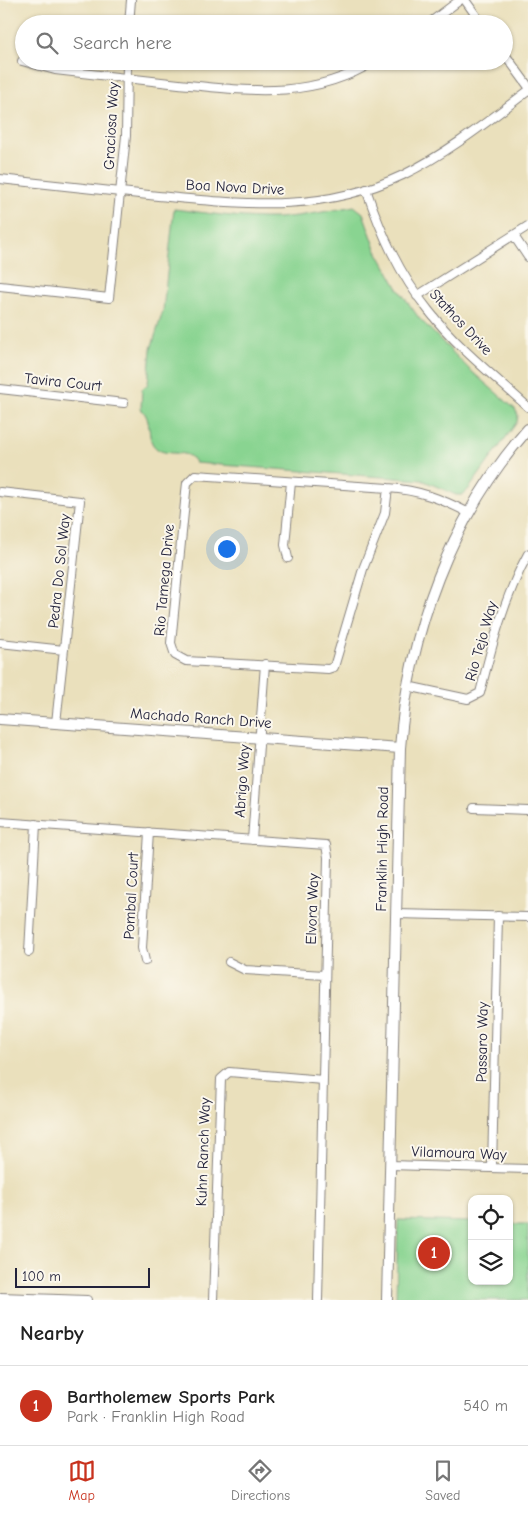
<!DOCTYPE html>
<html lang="en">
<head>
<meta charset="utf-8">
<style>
  :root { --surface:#fff; --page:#f2f2f2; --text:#222; --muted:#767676; --line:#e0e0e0; --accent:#c8321e }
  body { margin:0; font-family:"Comic Neue",sans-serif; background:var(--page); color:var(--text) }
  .controls { position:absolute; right:15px; bottom:15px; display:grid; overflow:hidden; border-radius:10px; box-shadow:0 1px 4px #0004 }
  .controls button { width:45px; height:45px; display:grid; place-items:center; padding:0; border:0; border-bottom:1px solid var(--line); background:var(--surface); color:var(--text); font:25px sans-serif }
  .scale { position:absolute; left:15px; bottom:12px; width:135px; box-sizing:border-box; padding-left:5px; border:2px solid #22223b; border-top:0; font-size:14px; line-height:18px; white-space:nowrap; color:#22223b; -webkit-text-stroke:4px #fbf7ec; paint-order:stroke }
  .you { position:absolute; left:226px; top:548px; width:18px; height:18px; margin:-12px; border:4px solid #fff; border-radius:50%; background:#1a73e8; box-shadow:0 0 0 8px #1a73e833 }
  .badge { display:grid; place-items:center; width:32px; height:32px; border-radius:50%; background:var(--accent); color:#fff; font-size:16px; font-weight:700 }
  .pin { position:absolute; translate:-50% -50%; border:2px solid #fff; box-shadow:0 1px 5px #0006 }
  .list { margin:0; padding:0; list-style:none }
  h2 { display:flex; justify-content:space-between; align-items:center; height:65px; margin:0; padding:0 20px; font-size:21px }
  h2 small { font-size:16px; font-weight:400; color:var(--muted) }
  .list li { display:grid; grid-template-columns:32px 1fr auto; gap:15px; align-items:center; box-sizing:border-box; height:80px; padding:0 20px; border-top:1px solid var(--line) }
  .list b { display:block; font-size:19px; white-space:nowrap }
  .list p { margin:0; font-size:16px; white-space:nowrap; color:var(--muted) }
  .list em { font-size:16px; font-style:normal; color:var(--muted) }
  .icon { flex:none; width:28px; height:28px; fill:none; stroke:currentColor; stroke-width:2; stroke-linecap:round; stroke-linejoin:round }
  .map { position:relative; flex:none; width:528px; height:1300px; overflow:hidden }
  .search { position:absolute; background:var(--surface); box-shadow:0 1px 4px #0004; left:15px; right:15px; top:15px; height:55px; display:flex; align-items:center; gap:12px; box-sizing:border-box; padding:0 18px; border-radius:28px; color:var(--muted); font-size:19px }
  .sheet { height:145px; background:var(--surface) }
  nav { display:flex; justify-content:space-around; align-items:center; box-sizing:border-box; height:70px; border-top:1px solid var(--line); background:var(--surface); font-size:14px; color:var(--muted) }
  nav a { display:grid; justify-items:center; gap:2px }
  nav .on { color:var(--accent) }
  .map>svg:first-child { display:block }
  .green { fill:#89d491; stroke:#567b66 }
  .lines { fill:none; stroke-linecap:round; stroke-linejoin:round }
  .minor-casing { stroke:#86817c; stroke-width:10 }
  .tertiary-casing { stroke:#86817c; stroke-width:12 }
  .minor { stroke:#fff; stroke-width:8 }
  .tertiary { stroke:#fff; stroke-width:10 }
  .labels { text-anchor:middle; stroke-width:4; stroke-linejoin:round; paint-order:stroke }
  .street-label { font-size:15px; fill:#22223b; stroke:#fbf7ec }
</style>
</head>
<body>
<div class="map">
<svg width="528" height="1300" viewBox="0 0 528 1300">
  <rect width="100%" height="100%" fill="#fbf7ec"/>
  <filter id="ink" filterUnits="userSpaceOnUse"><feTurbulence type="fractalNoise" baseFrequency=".02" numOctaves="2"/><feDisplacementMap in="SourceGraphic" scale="10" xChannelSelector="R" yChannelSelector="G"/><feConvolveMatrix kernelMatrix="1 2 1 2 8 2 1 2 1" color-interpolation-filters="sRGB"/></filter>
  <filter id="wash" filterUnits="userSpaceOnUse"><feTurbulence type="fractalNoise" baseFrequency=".0096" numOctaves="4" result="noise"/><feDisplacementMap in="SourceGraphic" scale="20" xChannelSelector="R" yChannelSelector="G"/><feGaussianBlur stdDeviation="1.12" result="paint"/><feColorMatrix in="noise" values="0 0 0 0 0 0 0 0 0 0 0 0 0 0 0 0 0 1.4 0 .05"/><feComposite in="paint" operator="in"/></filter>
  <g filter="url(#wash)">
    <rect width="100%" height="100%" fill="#eae0bc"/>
    <!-- green -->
    <path class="green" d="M 354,206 L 363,213 L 376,249 L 397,287 L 419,318 L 470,370 L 515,409 L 518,415 L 517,422 L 468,490 L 462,495 L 456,495 L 422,480 L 195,463 C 189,447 167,458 156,448 C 145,439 154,421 141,409 L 142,389 L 148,384 L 151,349 L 163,311 L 174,209 C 208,213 243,219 278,218 C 304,216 329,211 354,206 Z
      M 398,1220 L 472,1222 L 472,1281 L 509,1281 L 509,1224 L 528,1224 L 528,1300 L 396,1300 Z"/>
  </g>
  <g filter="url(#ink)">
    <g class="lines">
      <!-- minor casing -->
      <g class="minor-casing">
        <path id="minor" d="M 465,0 L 482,24
          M 129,24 L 131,0
          M 428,24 L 460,0
          M 504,53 L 528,86
          M 22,61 L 55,70 C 96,75 138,79 179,84 C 249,91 312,100 375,61
          M 0,179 C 53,185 105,190 158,196 C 245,204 320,214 403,175 C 448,153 488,121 528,91
          M 366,189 C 381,233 399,274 429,311 C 457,347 494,376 528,407
          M 514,236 L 528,257
          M 0,286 L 109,298 L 126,136 L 127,61
          M 417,296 L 528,226
          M 0,389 L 124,403
          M 388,488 L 385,513 L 363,569 L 334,667 L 328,669 L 186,661 L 175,655 L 171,643 L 186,492 L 187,483 L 195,475 L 388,488 C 419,490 442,499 469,513
          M 0,492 L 80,501 L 56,723
          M 288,558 L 285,545 L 291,482
          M 0,643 L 64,650
          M 407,686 L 468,699 L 480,693 C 492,645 504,598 528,554
          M 474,808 L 528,810
          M 0,822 L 326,845 L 328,857 L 318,1300
          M 252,840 L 265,664
          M 396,914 L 528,917
          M 29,952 L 36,824
          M 145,961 L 142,948 L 149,832
          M 229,962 L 245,970 L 324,975
          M 390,1165 L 528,1169
          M 492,1168 L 498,916
          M 0,1297 L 87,1300
          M 213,1300 L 221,1079 L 229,1072 L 323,1080"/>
      </g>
      <!-- tertiary casing -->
      <g class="tertiary-casing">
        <path id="tertiary" d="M 0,719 L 400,748
          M 387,1300 L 400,748 C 409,631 450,518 528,429"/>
      </g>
      <!-- minor -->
      <use href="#minor" class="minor"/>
      <!-- tertiary -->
      <use href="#tertiary" class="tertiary"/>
    </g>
  </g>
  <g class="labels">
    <!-- street labels -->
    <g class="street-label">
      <text transform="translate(111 126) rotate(-87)" y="5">Graciosa Way</text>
      <text transform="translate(235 187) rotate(3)" y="5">Boa Nova Drive</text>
      <text transform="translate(461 322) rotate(47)" y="5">Stathos Drive</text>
      <text transform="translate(63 382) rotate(6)" y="5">Tavira Court</text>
      <text transform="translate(59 571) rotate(-84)" y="5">Pedra Do Sol Way</text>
      <text transform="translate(164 580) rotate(-85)" y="5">Rio Tamega Drive</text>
      <text transform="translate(481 641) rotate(-74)" y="5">Rio Tejo Way</text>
      <text transform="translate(201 718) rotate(4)" y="5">Machado Ranch Drive</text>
      <text transform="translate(242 781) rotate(-86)" y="5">Abrigo Way</text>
      <text transform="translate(382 849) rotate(-89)" y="5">Franklin High Road</text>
      <text transform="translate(131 896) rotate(-87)" y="5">Pombal Court</text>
      <text transform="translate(312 909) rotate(-88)" y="5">Elvora Way</text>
      <text transform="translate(482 1042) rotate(-89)" y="5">Passaro Way</text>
      <text transform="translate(203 1152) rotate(-88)" y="5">Kuhn Ranch Way</text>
      <text transform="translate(459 1153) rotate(2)" y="5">Vilamoura Way</text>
    </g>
  </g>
</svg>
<div class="controls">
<button><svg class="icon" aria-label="locate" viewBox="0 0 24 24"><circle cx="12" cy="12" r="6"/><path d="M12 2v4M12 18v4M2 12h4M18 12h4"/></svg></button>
<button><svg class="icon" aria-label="layers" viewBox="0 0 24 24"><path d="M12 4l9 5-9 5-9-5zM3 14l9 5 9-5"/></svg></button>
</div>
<div class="scale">100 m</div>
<div class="you"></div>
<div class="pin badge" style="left:434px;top:1253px">1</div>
<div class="search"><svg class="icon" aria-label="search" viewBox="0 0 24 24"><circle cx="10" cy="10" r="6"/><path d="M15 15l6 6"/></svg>Search here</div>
</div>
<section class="sheet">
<h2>Nearby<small></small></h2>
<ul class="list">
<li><span class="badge">1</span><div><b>Bartholemew Sports Park</b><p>Park · Franklin High Road</p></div><em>540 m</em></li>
</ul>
</section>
<nav>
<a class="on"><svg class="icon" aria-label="map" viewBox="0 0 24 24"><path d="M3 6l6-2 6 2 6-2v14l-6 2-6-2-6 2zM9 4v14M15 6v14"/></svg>Map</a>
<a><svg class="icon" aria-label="directions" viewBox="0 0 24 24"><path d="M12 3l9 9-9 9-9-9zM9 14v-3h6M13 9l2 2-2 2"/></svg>Directions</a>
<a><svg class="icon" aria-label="saved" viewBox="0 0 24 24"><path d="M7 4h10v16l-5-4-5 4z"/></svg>Saved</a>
</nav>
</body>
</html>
